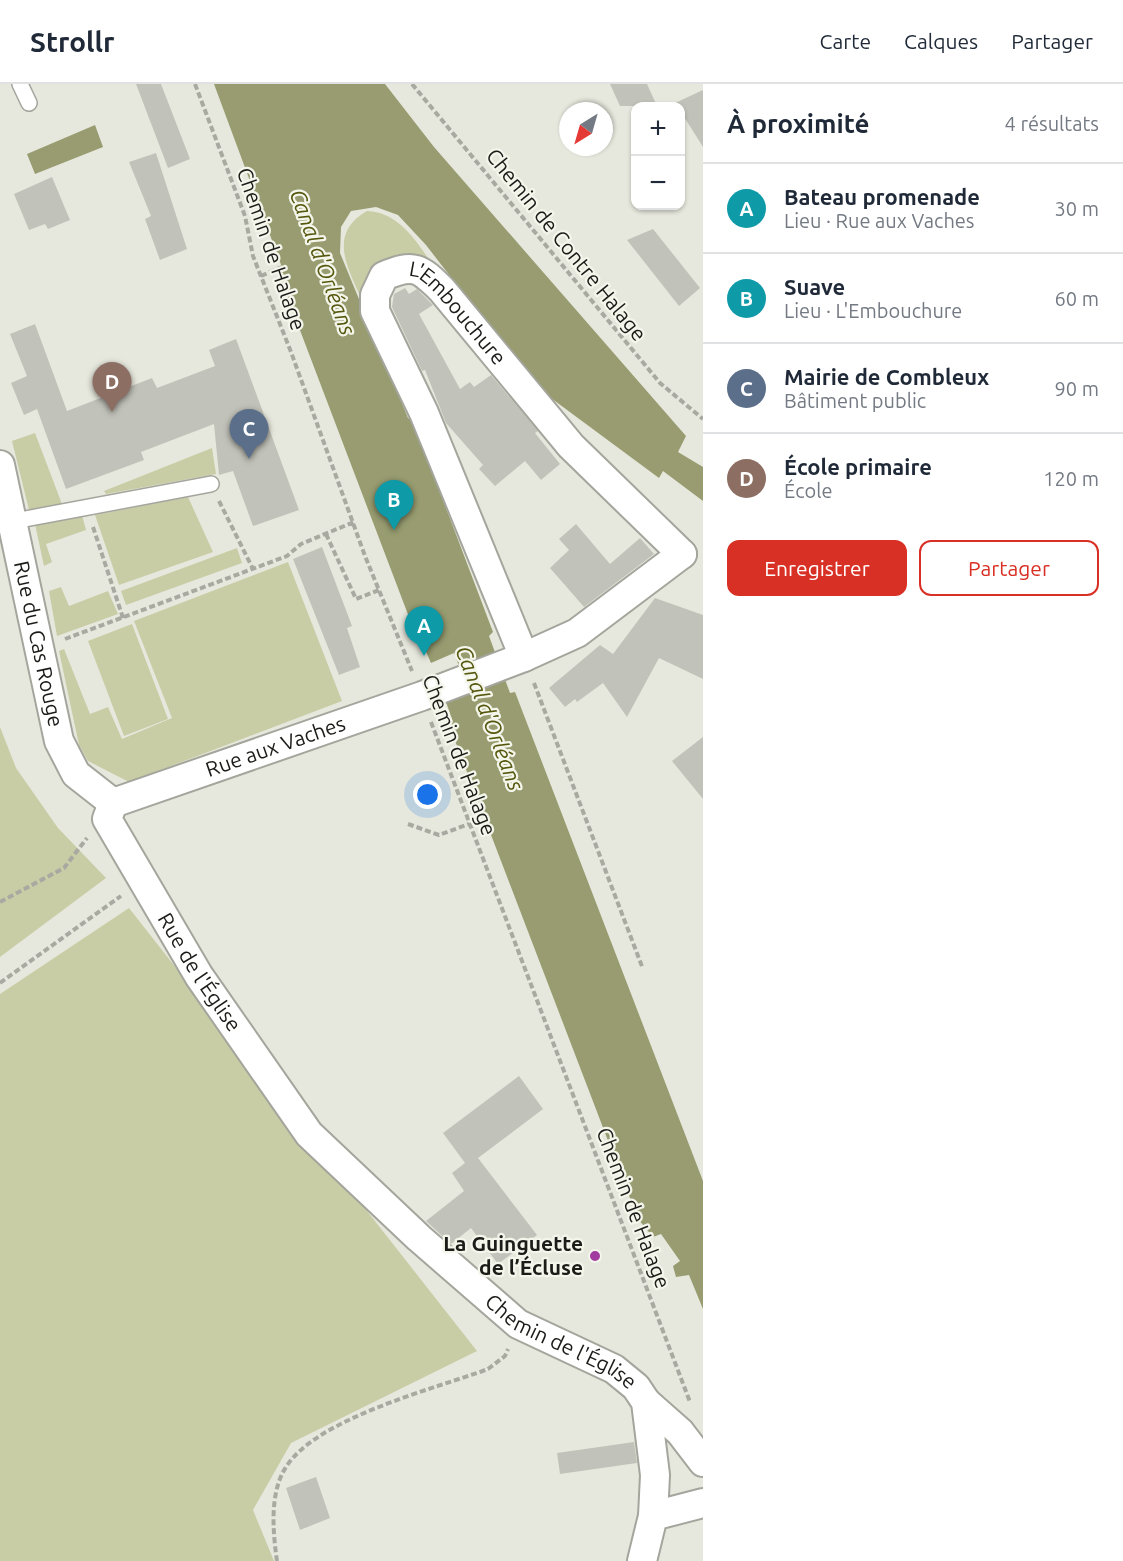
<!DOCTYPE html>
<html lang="fr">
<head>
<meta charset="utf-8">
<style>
  :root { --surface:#fff; --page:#f2f2f3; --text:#1f2937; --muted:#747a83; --line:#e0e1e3; --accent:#d93025 }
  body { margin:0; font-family:Ubuntu,sans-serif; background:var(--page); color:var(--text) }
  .controls { position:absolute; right:18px; top:18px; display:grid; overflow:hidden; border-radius:12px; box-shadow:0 2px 4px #0004 }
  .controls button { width:54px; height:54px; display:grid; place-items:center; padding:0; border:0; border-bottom:2px solid var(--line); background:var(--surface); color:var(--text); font:30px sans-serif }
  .compass { position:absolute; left:559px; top:18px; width:54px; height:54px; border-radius:50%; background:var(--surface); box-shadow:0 2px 4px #0004; rotate:217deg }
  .you { position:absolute; left:428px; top:711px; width:21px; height:21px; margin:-15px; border:4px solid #fff; border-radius:50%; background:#1a73e8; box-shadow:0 0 0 9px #1a73e833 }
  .badge { display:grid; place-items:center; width:39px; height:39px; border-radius:50%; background:var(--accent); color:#fff; font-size:20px; font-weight:700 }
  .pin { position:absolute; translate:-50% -50px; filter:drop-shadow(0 2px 3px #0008) }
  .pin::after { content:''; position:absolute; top:32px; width:21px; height:18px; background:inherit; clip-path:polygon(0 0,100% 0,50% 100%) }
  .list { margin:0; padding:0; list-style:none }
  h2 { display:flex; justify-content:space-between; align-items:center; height:78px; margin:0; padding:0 24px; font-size:26px }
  h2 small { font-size:20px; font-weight:400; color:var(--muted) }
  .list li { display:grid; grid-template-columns:39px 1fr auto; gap:18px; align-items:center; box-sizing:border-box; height:90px; padding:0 24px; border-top:2px solid var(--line) }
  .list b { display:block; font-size:22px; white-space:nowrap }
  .list p { margin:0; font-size:20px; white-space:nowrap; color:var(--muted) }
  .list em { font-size:20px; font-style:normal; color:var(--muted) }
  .actions { display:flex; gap:12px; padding:18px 24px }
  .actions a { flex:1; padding:14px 0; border:2px solid var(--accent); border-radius:12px; text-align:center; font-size:21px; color:var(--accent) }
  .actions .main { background:var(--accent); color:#fff }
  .map { position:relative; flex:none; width:703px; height:1477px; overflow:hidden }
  header { display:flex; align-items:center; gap:36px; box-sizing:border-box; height:84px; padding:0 30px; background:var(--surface); border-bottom:2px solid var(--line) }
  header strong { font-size:28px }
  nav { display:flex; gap:33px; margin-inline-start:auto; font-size:21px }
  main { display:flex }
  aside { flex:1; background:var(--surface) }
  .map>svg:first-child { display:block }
  .green { fill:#c9cda6 }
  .water { fill:#989c70 }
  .building { fill:#c1c2b9 }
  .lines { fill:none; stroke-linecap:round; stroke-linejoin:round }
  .lane-casing { stroke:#a4a59c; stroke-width:18 }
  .street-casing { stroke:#a4a59c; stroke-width:32 }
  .path { stroke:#a8a9a1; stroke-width:4; stroke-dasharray:6 3; stroke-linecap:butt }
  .lane { stroke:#fff; stroke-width:15 }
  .street { stroke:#fff; stroke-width:28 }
  .poi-dot { fill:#a13b9f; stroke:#f4f5eb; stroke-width:2 }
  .labels { text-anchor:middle; stroke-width:4.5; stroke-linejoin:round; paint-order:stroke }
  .street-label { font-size:21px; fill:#1b1b18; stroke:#f4f5eb }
  .poi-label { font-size:21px; font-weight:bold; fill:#1b1b18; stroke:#f4f5eb; text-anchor:end }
  .water-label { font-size:22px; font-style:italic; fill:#55570d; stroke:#f4f5eb }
</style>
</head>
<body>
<header>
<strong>Strollr</strong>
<nav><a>Carte</a><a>Calques</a><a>Partager</a></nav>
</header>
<main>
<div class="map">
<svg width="703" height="1477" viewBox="0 0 703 1477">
  <rect width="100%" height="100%" fill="#e7e8dd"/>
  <!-- green -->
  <path class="green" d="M 367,127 C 402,128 421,164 439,191 L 414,178 L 364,221 C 350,187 325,151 367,127 Z
    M 35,349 L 62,420 L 29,426 L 12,357 Z
    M 212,364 L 216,390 L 106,410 L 104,407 Z
    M 188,413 L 213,468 L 119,501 L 95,431 Z
    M 82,431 L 86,446 L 46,460 L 52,478 L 44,482 L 35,440 Z
    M 237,464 L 242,479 L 126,521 L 121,507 Z
    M 288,478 L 342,617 L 129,698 L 88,677 L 79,661 L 59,567 L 64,565 L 90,630 L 108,623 L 122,655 L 172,634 L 134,537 Z
    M 61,503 L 69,522 L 108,507 L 118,530 L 57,552 L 49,507 Z
    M 132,540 L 168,635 L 124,652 L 88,557 Z
    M 0,643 L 16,684 L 58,744 L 106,794 L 0,873 Z
    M 129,824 L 477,1267 L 291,1359 L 253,1426 L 274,1477 L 0,1477 L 0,910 Z"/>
  <!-- water -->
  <path class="water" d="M 214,0 L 385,0 L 434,63 L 686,352 L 678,368 L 703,383 L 703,417 L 663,387 L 659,394 L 536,303 L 426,161 L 398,131 L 376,123 L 351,127 L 341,143 L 340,169 L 408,334 L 413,337 L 493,548 L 489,552 L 510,609 L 515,608 L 703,1097 L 703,1225 L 689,1191 L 676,1193 L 673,1182 L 680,1177 L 661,1150 L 653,1153 L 638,1135 L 449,641 L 453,638 L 445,615 L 468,605 L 454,569 L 431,579 L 424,563 L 420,562 L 279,191 L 283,186 Z
    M 95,41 L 103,63 L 35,90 L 27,70 Z"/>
  <!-- building -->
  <path class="building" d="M 136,0 L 161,0 L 190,75 L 168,84 Z
    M 610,0 L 647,0 L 657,22 L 620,22 Z
    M 703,6 L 703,63 L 681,28 L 681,22 L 675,19 Z
    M 156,69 L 187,165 L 160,176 L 145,135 L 151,132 L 129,78 Z
    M 52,93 L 70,136 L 48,145 L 45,140 L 29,146 L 14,110 Z
    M 653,145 L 700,204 L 679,222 L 627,156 Z
    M 405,204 L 409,210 L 417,205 L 433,221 L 419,230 L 460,305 L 470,298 L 474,303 L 491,291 L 538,347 L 535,349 L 560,380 L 541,396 L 525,377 L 495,402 L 479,385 L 483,381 L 446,339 L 425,286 L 422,287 L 392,223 L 394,210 Z
    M 35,240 L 67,327 L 152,294 L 157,304 L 215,282 L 209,266 L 236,255 L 299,426 L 253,442 L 233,387 L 219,391 L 214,340 L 141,368 L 144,376 L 66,405 L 37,325 L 24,331 L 11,299 L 27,292 L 10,250 Z
    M 576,440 L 610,480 L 640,454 L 654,470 L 584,523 L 550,484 L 569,466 L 559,455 Z
    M 322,463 L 352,542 L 347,544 L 360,583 L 339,591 L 293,475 Z
    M 655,514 L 703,531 L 703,595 L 659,574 L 627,633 L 603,599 L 577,618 L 575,615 L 565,623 L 549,604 L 600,561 L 613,570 Z
    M 703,653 L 703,715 L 672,677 Z
    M 519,992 L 543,1025 L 478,1074 L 537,1151 L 498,1180 L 471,1144 L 451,1160 L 426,1137 L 464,1107 L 452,1089 L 465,1079 L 443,1049 Z
    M 634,1358 L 637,1379 L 560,1390 L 557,1369 Z
    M 316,1393 L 330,1434 L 300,1446 L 286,1404 Z"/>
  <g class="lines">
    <!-- lane casing -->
    <g class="lane-casing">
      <path id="lane" d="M 20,0 L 29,19
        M 25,435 L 211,400"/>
    </g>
    <!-- street casing -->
    <g class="street-casing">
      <g id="street">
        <path id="s1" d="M 0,381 L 59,657 L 76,690 L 113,719"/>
        <path id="s2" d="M 524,573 L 424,329 L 375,227 L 375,211 L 384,192 C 414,179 420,184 442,206 L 571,362 L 682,470"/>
        <path id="s3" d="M 113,719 L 107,735 L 199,892 L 309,1050 L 419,1154 L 518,1240 L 614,1285 L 636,1303 L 646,1318 L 655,1391 L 653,1432"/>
        <path id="s4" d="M 113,719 L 422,612 L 524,573 L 577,549 L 682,470"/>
        <path d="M 646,1318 L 680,1348 L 703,1378"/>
        <path d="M 642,1477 L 653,1432 L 703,1419"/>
      </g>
    </g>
    <!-- path -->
    <path class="path" d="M 195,0 L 245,132 L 253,172 L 291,268 L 365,472 L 412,587
      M 412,0 L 660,299 L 703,335
      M 261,192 L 282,183
      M 219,417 L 253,485
      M 93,443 L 123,534
      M 326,450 L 356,515 L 379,506
      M 65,555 L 287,472 L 301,460 L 354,438
      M 534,599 L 643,885
      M 431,638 L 690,1318
      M 408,740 L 439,751 L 469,740
      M 0,818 L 64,784 L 87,754
      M 0,899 L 121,812
      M 277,1477 C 273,1449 269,1409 286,1383 C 317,1334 434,1305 488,1285 L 505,1272 L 508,1265"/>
    <!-- lane -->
    <use href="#lane" class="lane"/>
    <!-- street -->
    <use href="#street" class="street"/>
  </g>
  <!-- markers -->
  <circle class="poi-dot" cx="595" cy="1172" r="6"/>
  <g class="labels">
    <!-- street labels -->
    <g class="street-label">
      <text transform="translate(566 161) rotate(51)" y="7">Chemin de Contre Halage</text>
      <text transform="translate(271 165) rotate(71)" y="7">Chemin de Halage</text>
      <text dy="7" stroke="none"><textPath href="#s2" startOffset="507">L'Embouchure</textPath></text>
      <text dy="7" stroke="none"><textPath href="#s1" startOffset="183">Rue du Cas Rouge</textPath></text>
      <text dy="7" stroke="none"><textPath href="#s4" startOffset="172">Rue aux Vaches</textPath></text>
      <text transform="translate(459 671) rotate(69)" y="7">Chemin de Halage</text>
      <text dy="7" stroke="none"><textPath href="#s3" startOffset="196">Rue de l'Église</textPath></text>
      <text transform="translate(633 1124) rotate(69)" y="7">Chemin de Halage</text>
      <text dy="7" stroke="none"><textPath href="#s3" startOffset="720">Chemin de l'Église</textPath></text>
    </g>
    <!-- poi labels -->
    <g class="poi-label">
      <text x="583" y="1167">La Guinguette<tspan x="583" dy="24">de l’Écluse</tspan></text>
    </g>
    <!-- water labels -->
    <g class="water-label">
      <text transform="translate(323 178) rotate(70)" y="8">Canal d'Orléans</text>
      <text transform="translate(490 634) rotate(69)" y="8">Canal d'Orléans</text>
    </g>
  </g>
</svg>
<div class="controls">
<button>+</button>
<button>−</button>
</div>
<svg class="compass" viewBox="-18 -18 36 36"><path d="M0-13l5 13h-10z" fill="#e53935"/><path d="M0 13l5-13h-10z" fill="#747a83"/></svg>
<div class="you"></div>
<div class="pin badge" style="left:424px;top:572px;background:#0f9aa8">A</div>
<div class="pin badge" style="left:394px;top:446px;background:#0f9aa8">B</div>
<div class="pin badge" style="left:249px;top:375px;background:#5c6f8a">C</div>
<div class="pin badge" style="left:112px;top:328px;background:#8d6e63">D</div>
</div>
<aside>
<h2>À proximité<small>4 résultats</small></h2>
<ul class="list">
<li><span class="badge" style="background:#0f9aa8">A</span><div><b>Bateau promenade</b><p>Lieu · Rue aux Vaches</p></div><em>30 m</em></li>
<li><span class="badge" style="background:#0f9aa8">B</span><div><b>Suave</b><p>Lieu · L'Embouchure</p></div><em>60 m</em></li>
<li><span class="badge" style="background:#5c6f8a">C</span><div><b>Mairie de Combleux</b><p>Bâtiment public</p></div><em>90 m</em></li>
<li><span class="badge" style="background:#8d6e63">D</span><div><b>École primaire</b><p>École</p></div><em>120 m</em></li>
</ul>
<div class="actions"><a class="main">Enregistrer</a><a>Partager</a></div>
</aside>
</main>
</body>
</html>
